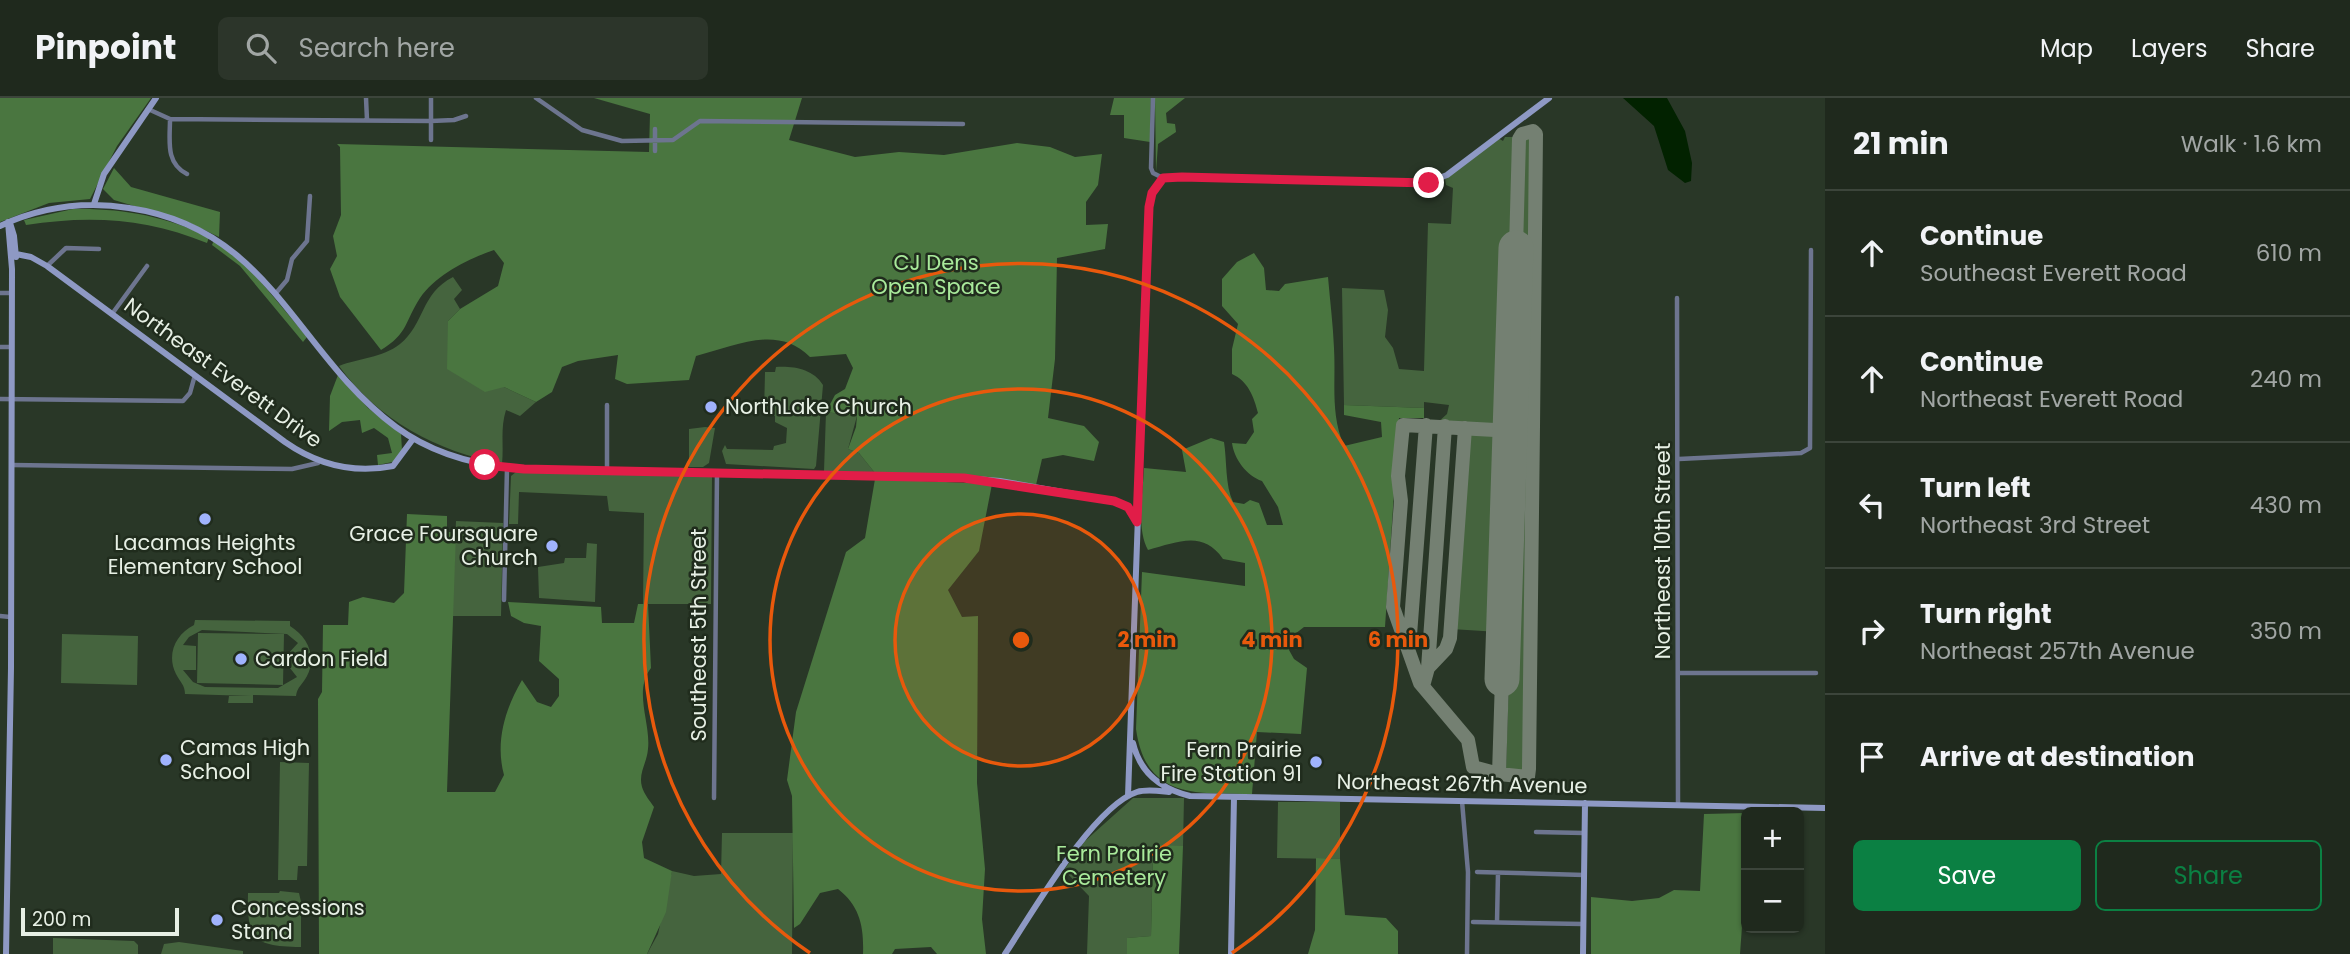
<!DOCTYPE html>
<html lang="en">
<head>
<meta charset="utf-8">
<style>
  :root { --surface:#1f291d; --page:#2c352a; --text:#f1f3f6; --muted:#a1a6a4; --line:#3c453b; --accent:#0b8043 }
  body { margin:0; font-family:Poppins,sans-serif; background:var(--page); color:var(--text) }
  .controls { position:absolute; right:21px; bottom:21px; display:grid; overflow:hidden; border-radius:10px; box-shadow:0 2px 5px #0004 }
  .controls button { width:63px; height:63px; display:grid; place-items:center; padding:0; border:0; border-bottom:2px solid var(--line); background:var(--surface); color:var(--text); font:35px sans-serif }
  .scale { position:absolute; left:21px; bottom:18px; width:158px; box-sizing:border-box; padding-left:7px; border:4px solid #e7f0e5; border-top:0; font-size:19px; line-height:24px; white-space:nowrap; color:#e7f0e5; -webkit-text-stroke:5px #202c1d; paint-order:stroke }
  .stop { position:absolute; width:21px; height:21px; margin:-16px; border:5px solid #e11d48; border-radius:50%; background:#fff }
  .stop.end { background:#e11d48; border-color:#fff; box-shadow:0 2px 7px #0008 }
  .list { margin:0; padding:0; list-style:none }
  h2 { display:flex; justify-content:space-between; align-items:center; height:91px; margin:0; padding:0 28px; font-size:30px }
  h2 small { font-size:23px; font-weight:400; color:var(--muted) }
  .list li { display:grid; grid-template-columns:46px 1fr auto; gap:21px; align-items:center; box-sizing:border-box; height:126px; padding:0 28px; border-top:2px solid var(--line) }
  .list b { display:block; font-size:26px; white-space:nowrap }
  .list p { margin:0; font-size:23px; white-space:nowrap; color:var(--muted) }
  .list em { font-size:23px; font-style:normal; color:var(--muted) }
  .actions { display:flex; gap:14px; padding:21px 28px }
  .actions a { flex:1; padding:16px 0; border:2px solid var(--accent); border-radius:10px; text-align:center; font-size:24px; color:var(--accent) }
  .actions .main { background:var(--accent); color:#fff }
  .icon { flex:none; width:38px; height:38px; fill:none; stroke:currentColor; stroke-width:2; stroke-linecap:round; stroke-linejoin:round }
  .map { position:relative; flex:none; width:1825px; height:856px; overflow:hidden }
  header { display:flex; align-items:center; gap:42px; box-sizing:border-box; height:98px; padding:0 35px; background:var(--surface); border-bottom:2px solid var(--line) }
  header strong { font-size:33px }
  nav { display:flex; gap:38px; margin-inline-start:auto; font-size:24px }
  .search { width:490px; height:63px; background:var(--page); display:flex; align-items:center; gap:18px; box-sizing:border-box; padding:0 24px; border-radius:10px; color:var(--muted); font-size:26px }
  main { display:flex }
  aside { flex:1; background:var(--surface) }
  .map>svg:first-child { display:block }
  .green { fill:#45643e; fill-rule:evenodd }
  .forest { fill:#4a7640 }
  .water { fill:#022200 }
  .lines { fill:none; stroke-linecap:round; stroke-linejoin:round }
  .taxiway { stroke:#748072; stroke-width:14 }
  .runway { stroke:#748072; stroke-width:35 }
  .street { stroke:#6d758f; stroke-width:4.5 }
  .secondary { stroke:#8e99c4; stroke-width:6 }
  .route { stroke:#e11d48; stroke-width:9 }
  .ring { fill:none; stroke:#e8590c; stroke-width:3.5 }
  .poi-dot { fill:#a0b3fd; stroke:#202c1d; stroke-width:2.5 }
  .labels { text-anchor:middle; stroke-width:5; stroke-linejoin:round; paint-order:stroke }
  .park-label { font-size:21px; fill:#a9ea9b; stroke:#202c1d }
  .street-label { font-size:21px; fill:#e7f0e5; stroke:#202c1d }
  .poi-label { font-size:21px; fill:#e7f0e5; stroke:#202c1d; text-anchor:start }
  .centre { fill:#e8590c; stroke:#202c1d; stroke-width:3.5 }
  .ring-label { font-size:21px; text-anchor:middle; font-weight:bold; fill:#e8590c; stroke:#202c1d; stroke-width:5; stroke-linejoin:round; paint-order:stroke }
</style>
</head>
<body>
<header>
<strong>Pinpoint</strong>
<div class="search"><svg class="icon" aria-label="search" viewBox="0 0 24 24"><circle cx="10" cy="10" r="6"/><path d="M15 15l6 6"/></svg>Search here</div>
<nav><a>Map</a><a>Layers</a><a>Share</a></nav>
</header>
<main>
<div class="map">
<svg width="1825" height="856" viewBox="0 0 1825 856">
  <rect width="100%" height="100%" fill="#293727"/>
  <!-- green -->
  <path class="green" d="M 1505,39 L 1514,39 L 1506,324 L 1502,330 L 1496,330 L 1437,325 L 1447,316 L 1449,307 L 1424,304 L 1424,310 L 1344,307 L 1342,190 L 1384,192 L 1388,212 L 1385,239 L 1393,250 L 1399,271 L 1424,273 L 1428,125 L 1451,126 L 1453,90 L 1446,87 L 1445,81 L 1498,40 L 1503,43 Z
    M 1533,39 L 1531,323 L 1516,325 L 1524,41 Z
    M 453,179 L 462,192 L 454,201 L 460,211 L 448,223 L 504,289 L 536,304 L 520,318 L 506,312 C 500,331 504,346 502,366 C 437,353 379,323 339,268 C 359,260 382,260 400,246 C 425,226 420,196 453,179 Z
    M 776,269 C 794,268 813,271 823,287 L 816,368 L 814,371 L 726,366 L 722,353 L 725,347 L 727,351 L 773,352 L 774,348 L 786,345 L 787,330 L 775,324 L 775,318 L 764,317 L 765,274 L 775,274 Z
    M 826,314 L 857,318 L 848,351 L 859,355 L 875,375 L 824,373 Z
    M 705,329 L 715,330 L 709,365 L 703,369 L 689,369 L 689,331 Z
    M 1470,332 L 1501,334 L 1505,338 L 1499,534 L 1451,531 L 1465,335 Z
    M 1517,332 L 1531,335 L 1528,658 L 1526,673 L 1518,676 L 1506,672 Z
    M 516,374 L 712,378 L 711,506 L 643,506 L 644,415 L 609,413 L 607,398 L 519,394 L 518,426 L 509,426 L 511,378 Z
    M 456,423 L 503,425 L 501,518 L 452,518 Z
    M 587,445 L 597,446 L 595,504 L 539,500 L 538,469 L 564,465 L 565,460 L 586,460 Z
    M 195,522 L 290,523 L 290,528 C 308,539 317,559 307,578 C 303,586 297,589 296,598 L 253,597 L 253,605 L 228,605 L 229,598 L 251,598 L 185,596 C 185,587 180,584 176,576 C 166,556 176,536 194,527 ZM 202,532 L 287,536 L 298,545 L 286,558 L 286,565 L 297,579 L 278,590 L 205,589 L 193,584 L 183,572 L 196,572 L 196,548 L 183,547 L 189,539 Z
    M 198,535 L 284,536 L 283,587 L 197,585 Z
    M 62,536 L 138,538 L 137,587 L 61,585 Z
    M 280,664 L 309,665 L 307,768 L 298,768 L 297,782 L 278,782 Z
    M 1133,700 L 1184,700 L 1183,748 L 1153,748 L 1151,838 L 1128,840 L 1127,856 L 1087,856 L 1089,798 L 1064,772 L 1085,743 Z
    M 1278,704 L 1340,704 L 1340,761 L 1277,760 Z
    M 722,735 L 793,735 L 792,856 L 647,856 L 658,836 L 672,773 L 694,778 L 721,776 Z
    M 280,793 L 299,795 L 304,817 L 301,818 L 301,849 C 253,848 247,842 248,795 L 279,795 Z
    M 53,840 L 134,843 L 138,847 L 138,856 L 53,856 Z
    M 179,844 L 243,853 L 243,856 L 161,856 L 164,846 Z"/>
  <!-- forest -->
  <path class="forest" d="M 0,0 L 151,0 L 117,48 L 90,101 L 49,105 L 0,124 Z
    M 594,0 L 802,0 L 789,42 L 855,59 L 899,54 L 944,57 L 1017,45 L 1050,49 L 1075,59 L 1102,56 L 1098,87 L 1086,104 L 1086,127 L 1108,126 L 1105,151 L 1057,160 L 1055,261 L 1048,320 L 1084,328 L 1099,344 L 1094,363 L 1063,357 L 1042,361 L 1036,387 L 943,376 L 875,375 L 859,355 L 848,351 L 856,329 L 857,318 L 826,314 L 835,297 L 845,291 L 853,270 L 846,256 L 810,259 C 777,226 736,248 696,258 L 689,282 L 627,286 L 615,281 L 618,257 L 578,263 L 562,269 L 552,294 L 536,304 L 504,289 L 485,294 L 447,271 L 448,223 L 460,211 L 498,188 L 504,165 L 494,152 C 468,161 436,177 420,200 C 405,223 408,236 381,252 L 340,199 L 330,171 L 337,158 L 333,138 L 341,117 L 340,49 L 337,46 L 649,54 L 650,16 Z
    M 1114,0 L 1151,0 L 1150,44 L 1124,40 L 1124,17 L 1110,17 Z
    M 1155,0 L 1185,0 L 1166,15 L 1167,25 L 1175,26 L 1176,34 L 1158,46 L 1156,74 Z
    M 114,70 L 131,89 L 220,114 L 219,139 L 188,124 L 114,102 L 103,91 Z
    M 73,111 C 122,110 165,118 209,139 L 207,145 C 147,120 89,117 26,127 L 24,122 Z
    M 214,142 L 245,165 L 307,239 L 303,244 L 240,168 L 212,147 Z
    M 1254,155 L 1264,170 L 1266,192 L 1279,193 L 1285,186 L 1328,179 C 1330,203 1333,226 1334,250 C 1336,285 1330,315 1344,348 L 1382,339 L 1381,324 L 1344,317 L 1344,307 L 1424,310 L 1424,320 L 1399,320 L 1385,529 L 1304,529 L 1295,536 L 1289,552 L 1294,561 L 1307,570 L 1301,636 L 1257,634 L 1252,696 C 1194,695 1146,701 1136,631 L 1142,474 L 1245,488 L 1245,465 L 1223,461 C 1203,432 1178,444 1148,452 C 1136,430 1143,396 1144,370 L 1186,374 L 1182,352 L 1211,340 L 1224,344 C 1227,363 1225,387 1233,404 L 1244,406 L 1250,402 L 1259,405 L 1267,427 L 1283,427 L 1278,409 L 1262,383 C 1247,378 1234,361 1232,345 L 1246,346 L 1254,334 L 1252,321 L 1258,315 C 1254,299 1248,283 1232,276 L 1232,251 L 1238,226 L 1222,208 L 1222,181 L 1237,164 Z
    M 338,277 L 368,310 L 401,336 L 402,352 L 397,363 L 378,367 L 377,357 L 392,355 L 388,340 L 374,330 L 362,335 L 360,322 L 342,324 L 329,333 L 330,298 Z
    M 875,381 L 992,386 L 979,453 L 948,492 L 962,519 L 978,518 L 977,685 L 985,771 L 982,821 L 986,856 L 937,856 L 931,849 L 895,851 L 892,856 L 863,856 C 864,829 860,808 838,791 L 820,795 L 800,826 L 794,830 L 792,698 L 787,682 L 796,614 L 846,454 L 865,440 Z
    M 407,416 L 447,418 L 447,434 L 456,434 L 447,694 L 495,694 L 504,677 C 495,644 505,611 522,582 L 537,604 L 551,609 L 559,598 L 559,581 L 539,563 L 541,528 L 524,525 L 511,518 L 508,504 L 601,509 L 602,525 L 634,525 L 638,506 L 648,506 L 651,570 C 633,593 651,625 648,651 C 647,665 638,675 642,689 C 644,696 650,703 654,709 L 642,744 L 644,760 L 672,773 L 666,814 L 647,856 L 319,856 L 318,601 L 322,594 L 323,527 L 348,527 L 349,504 L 363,499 L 394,505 L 404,495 Z
    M 1746,715 L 1746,773 L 1740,856 L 1591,856 L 1591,799 L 1632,803 L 1659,800 L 1674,792 L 1700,793 L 1704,716 Z
    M 1153,747 L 1183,748 L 1179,856 L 1127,856 L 1127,840 L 1151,838 Z
    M 1316,760 L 1340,761 L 1345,817 L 1386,820 L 1398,833 L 1398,856 L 1308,856 L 1315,832 Z"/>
  <!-- water -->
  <path class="water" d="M 1623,0 L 1667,0 L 1685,33 L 1692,65 L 1691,83 L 1685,85 L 1668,72 L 1654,28 Z"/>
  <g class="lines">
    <!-- taxiway -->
    <path class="taxiway" d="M 1516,150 L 1519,41 L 1522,36 L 1533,33 L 1536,36 L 1533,329
      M 1409,550 L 1426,327
      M 1428,570 L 1446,551 L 1450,540 L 1465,330
      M 1423,588 L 1428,570 L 1445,328
      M 1499,676 L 1528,679 L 1529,671 L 1533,329 L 1495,332 L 1403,327 L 1398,378 L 1401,403 L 1393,509 L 1420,585 L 1468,642 L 1473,669 L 1499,676 L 1502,581"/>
    <!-- runway -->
    <path class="runway" d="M 1502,581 L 1516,150"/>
    <!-- street -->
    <path class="street" d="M 366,0 L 367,22
      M 536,0 L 582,32 L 622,43 L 673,42 L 700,23 L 963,26
      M 1153,0 L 1151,70 L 1153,75 L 1163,80
      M 148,11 L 170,21 L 431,23 L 454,22 L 466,18
      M 170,21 C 170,42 165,65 187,76
      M 431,42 L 431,0
      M 655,53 L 655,31
      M 47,168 L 66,150 L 99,151
      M 0,195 L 11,195
      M 276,195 L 287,182 L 292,161 L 307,143 L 310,98
      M 1677,200 L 1678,707
      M 112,216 L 147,168
      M 0,249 L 11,249
      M 0,301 L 183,303 L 190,295 L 195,277
      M 1679,361 L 1801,355 L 1810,350 L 1811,152
      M 12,367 L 292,371 L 318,365
      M 607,373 L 607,307
      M 504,502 L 507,370
      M 0,518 L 10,519
      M 1679,575 L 1816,575
      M 714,700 L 717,374
      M 1462,703 L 1468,774 L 1467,856
      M 1536,734 L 1584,735
      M 1477,774 L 1584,777
      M 1473,824 L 1583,826
      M 1497,824 L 1498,775"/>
    <!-- secondary -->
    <path class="secondary" d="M 94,106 L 104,76 L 156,0
      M 10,125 L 14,138 L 16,159
      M 0,128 C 41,109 85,103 129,110 C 272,131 295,254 396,329 C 434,357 478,368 524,371 L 964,380 L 1000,383 L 1114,403 L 1128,409 L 1137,424
      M 16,156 L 31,159 L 47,168 L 285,344 C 318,367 353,376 393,368 L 413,341
      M 1133,645 C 1140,675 1161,691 1190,698 L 1825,710
      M 1128,698 L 1149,109 L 1152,95 L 1163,80 L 1182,79 L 1427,85 L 1447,77 L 1549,0
      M 6,856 L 11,570 L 12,171 L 8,124
      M 1005,856 C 1031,817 1093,708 1137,694 C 1147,691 1159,693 1169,694
      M 1231,856 L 1234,699
      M 1583,856 L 1585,705"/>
  </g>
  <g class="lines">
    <!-- route -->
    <path class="route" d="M 485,367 L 524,371 L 964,380 L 1114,403 L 1128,409 L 1137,424 L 1149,109 L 1152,95 L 1163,80 L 1182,79 L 1429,85"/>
  </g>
  <!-- distance rings -->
  <circle cx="1021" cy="542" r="126" fill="#e8590c" fill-opacity=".12"/>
  <g class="ring">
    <circle cx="1021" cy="542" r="126"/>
    <circle cx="1021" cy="542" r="251"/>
    <path d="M810 855A377 377 0 1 1 1232 855"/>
  </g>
  <!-- markers -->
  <g class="poi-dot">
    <circle cx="711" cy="309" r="7"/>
    <circle cx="205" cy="421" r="7"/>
    <circle cx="552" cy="448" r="7"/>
    <circle cx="241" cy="561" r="7"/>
    <circle cx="166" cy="662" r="7"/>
    <circle cx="1316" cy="664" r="7"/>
    <circle cx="217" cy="822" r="7"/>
  </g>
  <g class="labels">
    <!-- park labels -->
    <g class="park-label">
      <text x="936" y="172">CJ Dens<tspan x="936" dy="24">Open Space</tspan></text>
      <text x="1114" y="763">Fern Prairie<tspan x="1114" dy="24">Cemetery</tspan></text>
    </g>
    <!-- street labels -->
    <g class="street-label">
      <text transform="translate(223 275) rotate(36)" y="7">Northeast Everett Drive</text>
      <text transform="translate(1663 453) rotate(-90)" y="7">Northeast 10th Street</text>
      <text transform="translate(699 537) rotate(-90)" y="7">Southeast 5th Street</text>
      <text transform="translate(1462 686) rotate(1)" y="7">Northeast 267th Avenue</text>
    </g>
    <!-- poi labels -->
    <g class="poi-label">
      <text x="725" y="316">NorthLake Church</text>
      <text x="538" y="443" text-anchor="end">Grace Foursquare<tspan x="538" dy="24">Church</tspan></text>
      <text x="205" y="452" text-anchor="middle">Lacamas Heights<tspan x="205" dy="24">Elementary School</tspan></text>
      <text x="255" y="568">Cardon Field</text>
      <text x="180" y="657">Camas High<tspan x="180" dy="24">School</tspan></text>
      <text x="1302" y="659" text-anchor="end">Fern Prairie<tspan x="1302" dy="24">Fire Station 91</tspan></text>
      <text x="231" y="817">Concessions<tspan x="231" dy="24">Stand</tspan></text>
    </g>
  </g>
  <circle cx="1021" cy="542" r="10" class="centre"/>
  <g class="ring-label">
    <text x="1147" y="549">2 min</text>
    <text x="1272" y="549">4 min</text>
    <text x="1398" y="549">6 min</text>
  </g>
</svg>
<div class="controls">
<button>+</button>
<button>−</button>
</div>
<div class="scale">200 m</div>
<div class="stop" style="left:485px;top:367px"></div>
<div class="stop end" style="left:1429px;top:85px"></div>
</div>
<aside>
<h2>21 min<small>Walk · 1.6 km</small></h2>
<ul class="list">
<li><svg class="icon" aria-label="ahead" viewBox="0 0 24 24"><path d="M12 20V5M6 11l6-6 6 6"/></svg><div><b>Continue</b><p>Southeast Everett Road</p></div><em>610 m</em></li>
<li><svg class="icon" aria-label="ahead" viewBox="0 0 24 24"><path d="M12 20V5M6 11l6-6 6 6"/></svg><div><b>Continue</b><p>Northeast Everett Road</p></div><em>240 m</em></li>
<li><svg class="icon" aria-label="left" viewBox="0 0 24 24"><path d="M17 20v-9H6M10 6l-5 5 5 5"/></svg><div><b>Turn left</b><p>Northeast 3rd Street</p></div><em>430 m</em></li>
<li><svg class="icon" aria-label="right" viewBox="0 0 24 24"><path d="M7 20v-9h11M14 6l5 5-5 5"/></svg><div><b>Turn right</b><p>Northeast 257th Avenue</p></div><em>350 m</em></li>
<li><svg class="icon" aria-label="arrive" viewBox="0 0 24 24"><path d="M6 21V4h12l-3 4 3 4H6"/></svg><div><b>Arrive at destination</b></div></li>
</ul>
<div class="actions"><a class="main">Save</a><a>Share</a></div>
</aside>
</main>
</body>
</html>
